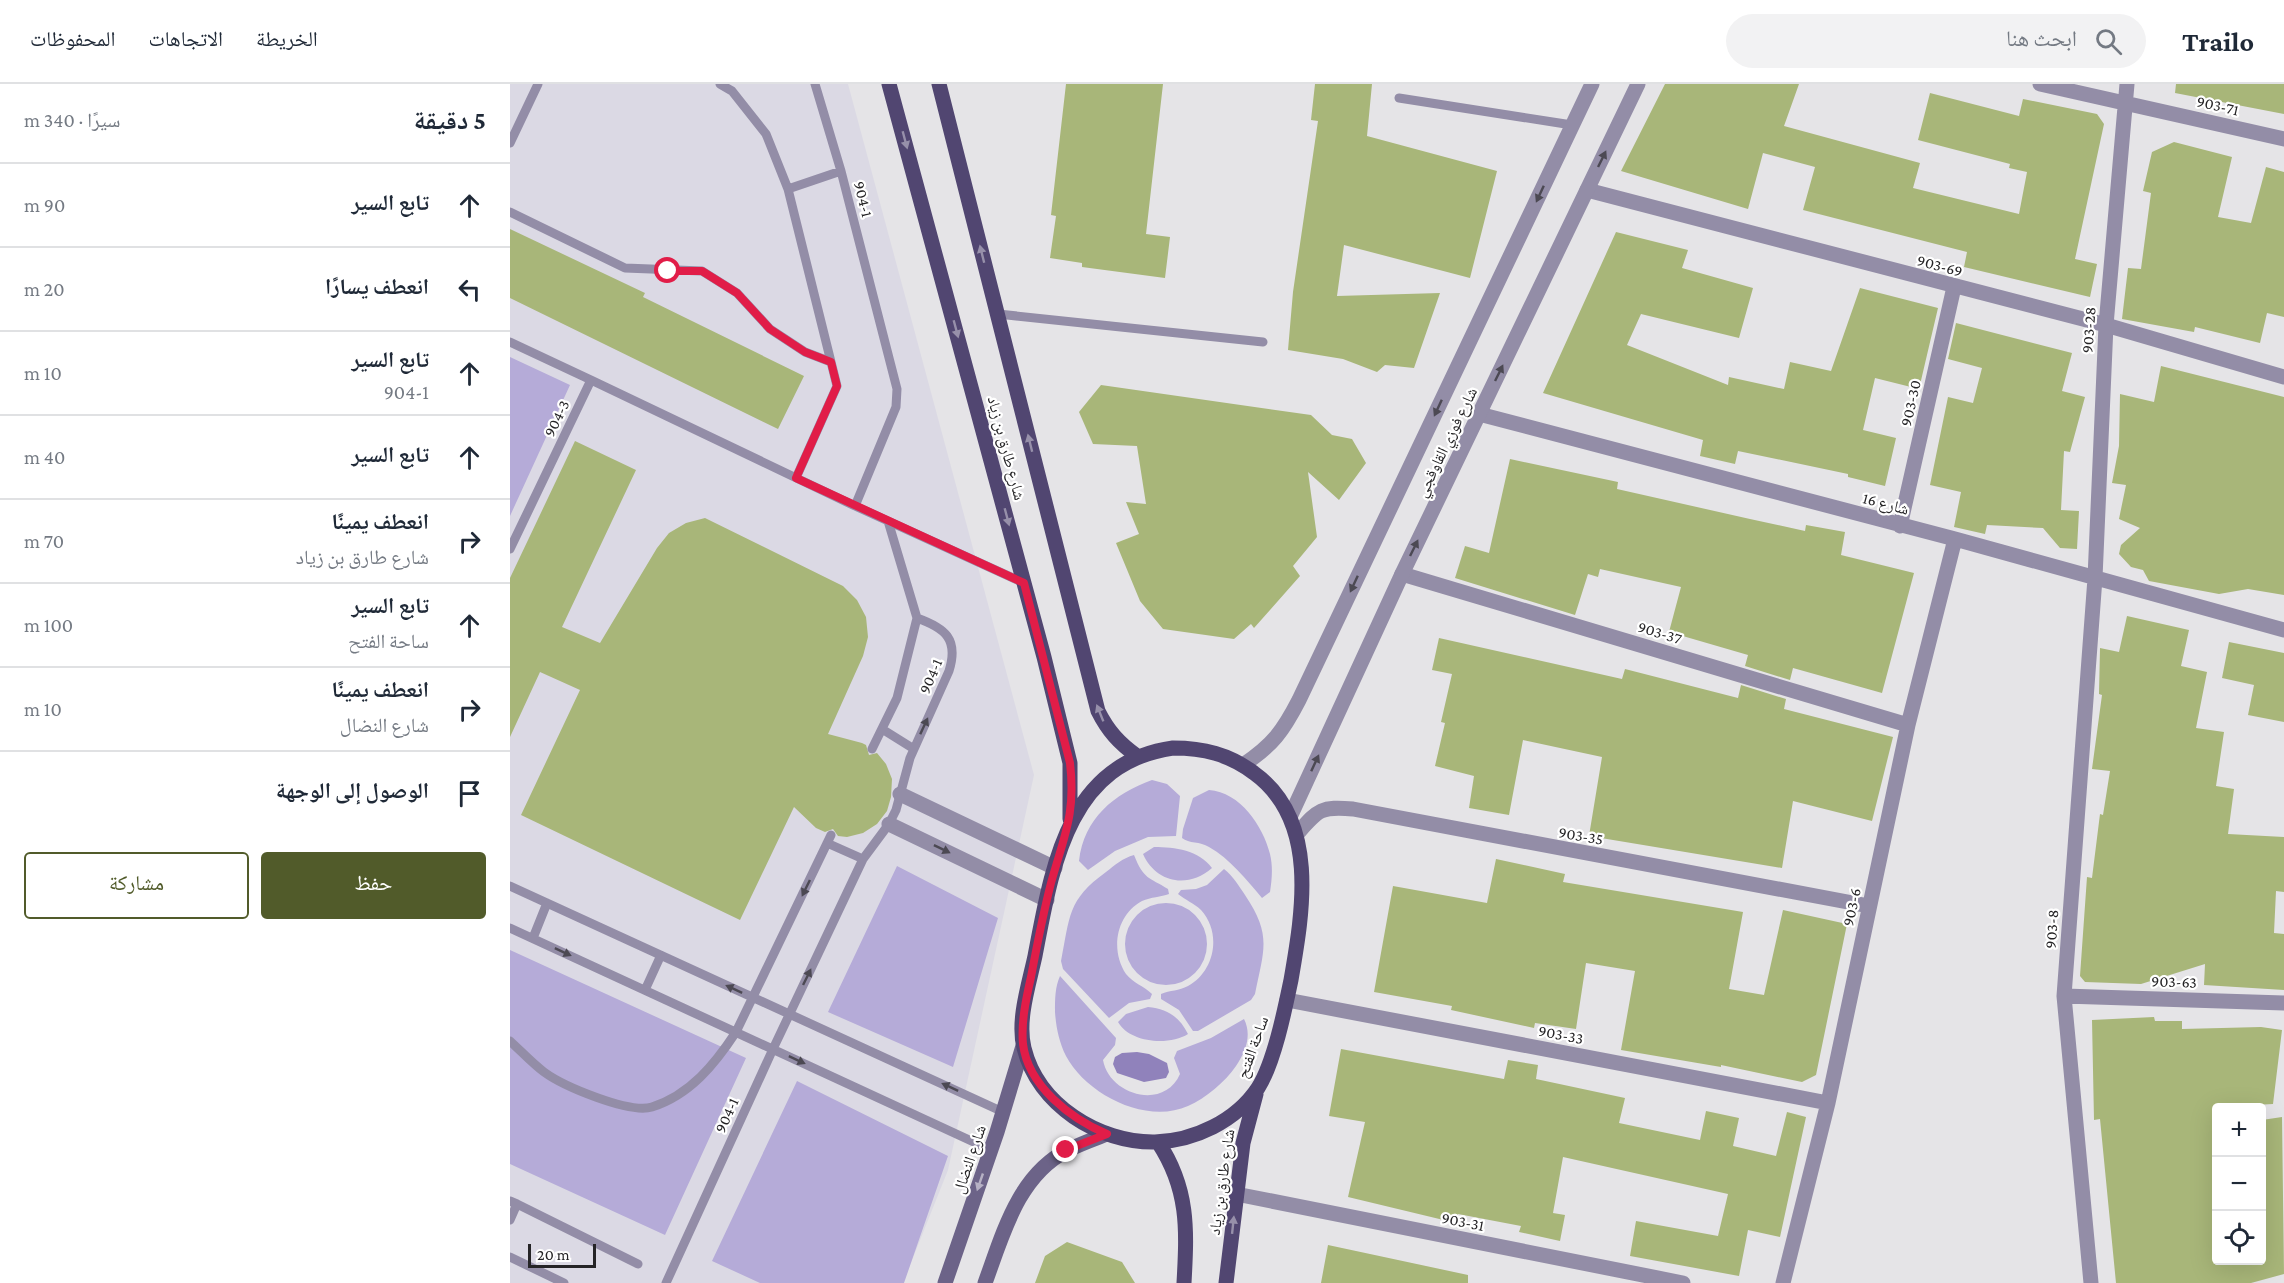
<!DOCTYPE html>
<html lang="ar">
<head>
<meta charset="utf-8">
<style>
  :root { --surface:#fff; --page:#f2f2f3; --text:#1f2937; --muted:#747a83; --line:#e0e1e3; --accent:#515b2a }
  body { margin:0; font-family:"Crimson Pro","Noto Naskh Arabic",serif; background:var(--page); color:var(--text); direction:rtl }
  .controls { position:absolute; right:18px; bottom:18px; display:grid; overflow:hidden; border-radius:6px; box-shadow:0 6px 24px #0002 }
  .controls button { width:54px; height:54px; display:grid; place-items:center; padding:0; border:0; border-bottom:2px solid var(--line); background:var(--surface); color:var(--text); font:30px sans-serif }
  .scale { position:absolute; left:18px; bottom:15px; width:68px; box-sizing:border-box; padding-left:6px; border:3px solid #252426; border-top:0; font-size:16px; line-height:21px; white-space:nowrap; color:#252426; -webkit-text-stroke:4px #fff; paint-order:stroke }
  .stop { position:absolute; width:18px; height:18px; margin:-14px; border:4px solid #e11d48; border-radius:50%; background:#fff }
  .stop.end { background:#e11d48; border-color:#fff; box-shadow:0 2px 6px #0008 }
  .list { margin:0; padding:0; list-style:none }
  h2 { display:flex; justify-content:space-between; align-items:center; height:78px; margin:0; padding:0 24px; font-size:26px }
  h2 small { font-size:20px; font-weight:400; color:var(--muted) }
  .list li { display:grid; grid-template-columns:39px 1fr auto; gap:18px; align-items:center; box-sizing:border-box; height:84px; padding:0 24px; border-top:2px solid var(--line) }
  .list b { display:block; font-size:22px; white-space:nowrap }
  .list p { margin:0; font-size:20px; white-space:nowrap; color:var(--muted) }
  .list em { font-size:20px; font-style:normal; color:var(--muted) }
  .actions { display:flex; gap:12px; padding:18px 24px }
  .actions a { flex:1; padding:14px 0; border:2px solid var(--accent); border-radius:6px; text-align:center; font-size:21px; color:var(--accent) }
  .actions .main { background:var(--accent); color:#fff }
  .icon { flex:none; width:33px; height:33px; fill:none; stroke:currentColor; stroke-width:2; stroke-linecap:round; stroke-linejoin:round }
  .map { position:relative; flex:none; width:1774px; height:1199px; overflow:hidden; direction:ltr }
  header { display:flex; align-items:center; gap:36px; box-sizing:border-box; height:84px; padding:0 30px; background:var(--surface); border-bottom:2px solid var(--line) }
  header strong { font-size:28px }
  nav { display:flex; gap:33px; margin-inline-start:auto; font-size:21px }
  .search { width:420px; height:54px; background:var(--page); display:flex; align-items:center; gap:15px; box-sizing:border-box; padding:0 21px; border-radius:33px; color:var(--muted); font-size:22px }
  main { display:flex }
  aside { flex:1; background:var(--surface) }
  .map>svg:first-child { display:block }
  .built { fill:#dbd9e4 }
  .green { fill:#b5abd8 }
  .water { fill:#9082bb }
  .building { fill:#a8b679 }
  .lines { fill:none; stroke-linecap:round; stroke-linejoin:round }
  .service { stroke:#938da7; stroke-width:9 }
  .minor { stroke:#938da7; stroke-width:15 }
  .tertiary { stroke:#938da7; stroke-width:15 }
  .secondary { stroke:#6c6388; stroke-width:15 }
  .primary { stroke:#514671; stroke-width:15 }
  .oneway { fill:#9790aa }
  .oneway2 { fill:#4c4953 }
  .oneway3 { fill:#b6b1c4 }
  .route { stroke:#e11d48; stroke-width:8 }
  .labels { text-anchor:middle; stroke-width:4.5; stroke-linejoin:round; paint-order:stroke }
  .street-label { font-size:16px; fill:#252426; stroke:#fff }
</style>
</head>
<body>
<header>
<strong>Trailo</strong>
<div class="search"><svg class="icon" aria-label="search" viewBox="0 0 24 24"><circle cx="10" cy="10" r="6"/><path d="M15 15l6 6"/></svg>ابحث هنا</div>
<nav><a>الخريطة</a><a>الاتجاهات</a><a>المحفوظات</a></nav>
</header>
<main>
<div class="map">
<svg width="1774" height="1199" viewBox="0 0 1774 1199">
  <rect width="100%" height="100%" fill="#e5e4e7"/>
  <!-- built -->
  <path class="built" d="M 0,0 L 338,0 L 524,691 L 438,1086 L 393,1199 L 0,1199 Z"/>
  <!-- green -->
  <path class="green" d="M 0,273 L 60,301 L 0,432 Z
    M 642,696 L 657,700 L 670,712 L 666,752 L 638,753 L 605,767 L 578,786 L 569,777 C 574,734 604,710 642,696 Z
    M 699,706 C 730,708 753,742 760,770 C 763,782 762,796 760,808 L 752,814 C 736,795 720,775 699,763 C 690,757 679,760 672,754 L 673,745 L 683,714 Z
    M 644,763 C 665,763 689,766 702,784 C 678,805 646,799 633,770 Z
    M 624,771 C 634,796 639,793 658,805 L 659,810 C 651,813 641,813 632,817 C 606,831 600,866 616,890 C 623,899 634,902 642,910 L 640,915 L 619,919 L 599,934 L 553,885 L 551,877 C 560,833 557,816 596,788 C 605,781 613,774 624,771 Z
    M 387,782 L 488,834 L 443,983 L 318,928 Z
    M 714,785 C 723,792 729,802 735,811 C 762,851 754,865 745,910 L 741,916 L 688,947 L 683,947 L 669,926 L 651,915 L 651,910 C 660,906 669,907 678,902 C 705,887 712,849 691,826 C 684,819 675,816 668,810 L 671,806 L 686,805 L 697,801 Z
    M615 860a41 41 0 1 1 82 0a41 41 0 1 1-82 0Z
    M 0,866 L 236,974 L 155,1151 L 0,1080 Z
    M 550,892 L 606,954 L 605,961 L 593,976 C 599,1011 654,1027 670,990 L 664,974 L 667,967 L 701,954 L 734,935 C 742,951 736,967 726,982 C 715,998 696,1014 678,1022 C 636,1041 576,1010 556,972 C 549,958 546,943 545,928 C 545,915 545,903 550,892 Z
    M 638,923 C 657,925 669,932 678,950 C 659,962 620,959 608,938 L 616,930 Z
    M 287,997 L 438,1072 L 394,1199 L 250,1199 L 202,1177 Z"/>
  <!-- water -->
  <path class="water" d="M 627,968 L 639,970 L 657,979 L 659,988 L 656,994 L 634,998 L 607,989 L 603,980 L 605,973 L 612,969 Z"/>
  <!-- building -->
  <path class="building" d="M 556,0 L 653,0 L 636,150 L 660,153 L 655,194 L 572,183 L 572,179 L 540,174 L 546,132 L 541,131 Z
    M 805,0 L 862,0 L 857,52 L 987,87 L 960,194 L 834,161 L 827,212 L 930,209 L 904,284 L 875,281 L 867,288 L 833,275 L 778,266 L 783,208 L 808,37 L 801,36 Z
    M 1155,0 L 1289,0 L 1274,42 L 1410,79 L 1403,104 L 1509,130 L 1517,88 L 1499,84 L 1500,80 L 1408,56 L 1420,9 L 1509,32 L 1513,15 L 1587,30 L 1594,40 L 1565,175 L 1587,180 L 1580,213 L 1454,183 L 1457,168 L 1293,126 L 1305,83 L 1253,69 L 1238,125 L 1111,87 Z
    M 1666,0 L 1774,0 L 1774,30 L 1665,9 Z
    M 1664,58 L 1722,73 L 1708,133 L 1741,139 L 1756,83 L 1774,88 L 1774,233 L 1757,229 L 1750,259 L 1685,243 L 1684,248 L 1612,235 L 1618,184 L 1631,185 L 1641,109 L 1633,107 L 1642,68 Z
    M 0,145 L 135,209 L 133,213 L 294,292 L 268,345 L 0,214 Z
    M 1106,148 L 1178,166 L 1172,184 L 1243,204 L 1229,254 L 1131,230 L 1117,261 L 1218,301 L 1219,293 L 1274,305 L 1280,278 L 1321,287 L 1350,204 L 1428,224 L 1409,305 L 1365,294 L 1353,346 L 1386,354 L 1375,402 L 1338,393 L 1338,390 L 1228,367 L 1225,380 L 1190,372 L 1193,356 L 1033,309 Z
    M 1446,239 L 1562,269 L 1552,307 L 1575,313 L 1560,368 L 1554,367 L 1551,426 L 1569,427 L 1567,465 L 1550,464 L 1533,444 L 1477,441 L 1475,450 L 1444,443 L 1451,408 L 1420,401 L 1438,313 L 1463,319 L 1472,284 L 1438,275 Z
    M 1651,282 L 1774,313 L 1774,511 L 1738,505 L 1709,510 L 1639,497 L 1633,486 L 1621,483 L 1609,470 L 1611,461 L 1630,444 L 1609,435 L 1616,401 L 1602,399 L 1609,362 L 1610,310 L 1644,318 Z
    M 591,301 L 801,331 L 822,351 L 842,355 L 856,379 L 829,416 L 798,388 L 807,453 L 783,482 L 790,492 L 744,544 L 741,540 L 724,555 L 653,545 L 630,517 L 606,459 L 629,450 L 616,418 L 636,420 L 627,362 L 583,360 L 569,328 Z
    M 65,357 L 126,386 L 52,543 L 90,559 L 147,464 L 159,449 L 176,439 L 195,434 L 333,502 L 347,516 L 356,533 L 358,553 L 353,572 L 318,650 L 352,659 L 356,661 L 359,671 L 367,669 L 376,680 L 382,695 L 381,713 L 377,727 L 367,740 L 353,749 L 337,753 L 328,752 L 323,745 L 315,748 L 306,744 L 284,723 L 230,836 L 11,731 L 70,606 L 30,588 L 0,653 L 0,494 Z
    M 1000,375 L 1108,398 L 1107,405 L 1240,435 L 1295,447 L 1296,441 L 1335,448 L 1331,471 L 1404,489 L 1372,609 L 1283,584 L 1280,596 L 1235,582 L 1238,571 L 1159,548 L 1171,503 L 1090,485 L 1088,493 L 1078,490 L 1065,531 L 945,494 L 955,462 L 979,469 Z
    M 1617,532 L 1679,546 L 1671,582 L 1697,588 L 1686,644 L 1714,648 L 1706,702 L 1724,705 L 1718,750 L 1774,753 L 1774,808 L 1766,807 L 1764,849 L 1774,850 L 1774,906 L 1694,901 L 1695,880 L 1631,900 L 1575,898 L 1570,892 L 1577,793 L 1582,794 L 1590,730 L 1593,731 L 1600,687 L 1582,685 L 1592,611 L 1589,610 L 1590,564 L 1609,568 Z
    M 929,554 L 1112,595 L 1115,585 L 1228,614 L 1231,601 L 1276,615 L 1274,625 L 1383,653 L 1362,737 L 1283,717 L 1272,784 L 1079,752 L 1092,673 L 1013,656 L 999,731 L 959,724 L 964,692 L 925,682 L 935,639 L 931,638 L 942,590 L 922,586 Z
    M 1719,558 L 1774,569 L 1774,638 L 1738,631 L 1744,601 L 1712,594 Z
    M 986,775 L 1055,790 L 1053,798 L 1233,828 L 1219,905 L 1254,911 L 1273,826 L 1337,840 L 1306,991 L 1292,998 L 1211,981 L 1211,983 L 1111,966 L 1125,887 L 1076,879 L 1066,945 L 1025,939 L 1024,944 L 941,926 L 942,922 L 864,908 L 883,802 L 977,819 Z
    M 1644,933 L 1645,937 L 1672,937 L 1672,945 L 1751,943 L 1772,946 L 1763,1020 L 1707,1023 L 1707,1176 L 1752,1176 L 1752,1036 L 1772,1033 L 1774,1190 L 1741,1199 L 1606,1199 L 1590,1035 L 1584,1036 L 1582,936 Z
    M 831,965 L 994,995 L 998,976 L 1028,981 L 1026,995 L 1115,1014 L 1109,1039 L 1190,1056 L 1196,1027 L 1229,1034 L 1223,1062 L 1266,1072 L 1277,1028 L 1296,1033 L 1270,1153 L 1238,1146 L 1229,1192 L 1120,1172 L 1126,1137 L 1208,1152 L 1218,1110 L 1053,1073 L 1043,1129 L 1055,1131 L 1050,1157 L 1009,1148 L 1011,1142 L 948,1130 L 946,1139 L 838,1113 L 855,1038 L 819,1032 Z
    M 557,1158 L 612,1178 L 625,1199 L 525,1199 L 535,1172 Z
    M 818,1161 L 958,1191 L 958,1199 L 811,1199 Z"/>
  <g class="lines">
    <!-- service -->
    <path class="service" d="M 210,0 L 222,7 L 256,50 L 278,105 L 327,302 L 286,394
      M 305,0 L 331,87 L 387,305 L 386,323 L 345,422 L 378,437 L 407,534 L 387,614 L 362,665
      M 889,14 L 1062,41
      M 0,59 L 28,0
      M 278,105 L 331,87
      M 0,128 L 115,184 L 192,187 L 227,209 L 260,245 L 295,268 L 321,278
      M 488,230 L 753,258
      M 0,258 L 81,296 L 0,465
      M 81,296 L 345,422
      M 378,437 L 514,499
      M 372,645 L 404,665
      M 317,759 L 353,775
      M 0,802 L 493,1028
      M 0,844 L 481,1066
      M 23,854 L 37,819
      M 135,906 L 151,871
      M 0,957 C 11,967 22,979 34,988 C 53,1002 119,1030 142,1023 C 180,1011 205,980 226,948 L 321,751
      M 0,1117 L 7,1120 L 0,1136
      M 7,1120 L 128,1180
      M 0,1173 L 54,1199
      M 156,1199 L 263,965 L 353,775 L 379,740 L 386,726 L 400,674 L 439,587 C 449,555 435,544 407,534"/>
    <!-- minor -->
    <path class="minor" d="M 1530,0 L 1774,55
      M 1077,106 L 1596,241 L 1774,293
      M 969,330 L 1445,455 L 1774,546
      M 1390,442 L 1444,203
      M 892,490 L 1398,641
      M 390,710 L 545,784
      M 379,740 L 537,816
      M 787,750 C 808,726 810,722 843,725 L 1359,822
      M 1554,912 L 1774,919
      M 777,916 L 1318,1019
      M 726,1110 L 1173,1199
      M 1273,1199 L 1318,1019 L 1398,641 L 1445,455
      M 1581,1199 L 1554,912 L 1585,494 L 1596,241 L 1617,0"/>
    <!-- tertiary -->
    <path class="tertiary" d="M 733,681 C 763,661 773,647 789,616 L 1082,0
      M 780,733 L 892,490 L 1128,0"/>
    <!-- secondary -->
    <path class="secondary" d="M 435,1199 L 487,1048 L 513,962
      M 475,1199 C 493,1150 508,1091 558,1066 C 570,1060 584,1055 597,1050"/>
    <!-- primary -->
    <path class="primary" d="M 379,0 L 534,573 L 560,679 L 560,735
      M 429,0 L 588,627 C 598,647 609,659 627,672
      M 663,664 C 693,664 719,670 744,689 C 809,736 793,827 781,896 C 775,925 764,979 748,1004 C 726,1037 684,1057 645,1058 C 589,1059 528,1021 514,964 C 507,936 519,900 525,872 C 542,784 557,679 663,664 Z
      M 648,1058 C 679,1105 677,1145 674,1199
      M 716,1199 L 733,1059 L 746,1010"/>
  </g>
  <!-- one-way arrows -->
  <defs><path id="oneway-solid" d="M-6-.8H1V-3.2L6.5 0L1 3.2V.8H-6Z" transform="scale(1.5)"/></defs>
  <g class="oneway">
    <use href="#oneway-solid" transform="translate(395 56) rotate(75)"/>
    <use href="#oneway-solid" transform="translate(472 170) rotate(-104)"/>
    <use href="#oneway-solid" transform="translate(446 245) rotate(75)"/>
    <use href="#oneway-solid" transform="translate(520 359) rotate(-104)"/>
    <use href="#oneway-solid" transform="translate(497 433) rotate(75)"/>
    <use href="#oneway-solid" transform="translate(590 629) rotate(-112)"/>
    <use href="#oneway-solid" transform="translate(723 1141) rotate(-84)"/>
  </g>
  <g class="oneway2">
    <use href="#oneway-solid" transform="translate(1092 75) rotate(-64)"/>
    <use href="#oneway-solid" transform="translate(1030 110) rotate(115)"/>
    <use href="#oneway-solid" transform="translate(989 289) rotate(-64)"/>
    <use href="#oneway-solid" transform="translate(928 324) rotate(115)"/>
    <use href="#oneway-solid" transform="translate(904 464) rotate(-64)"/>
    <use href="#oneway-solid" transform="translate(844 500) rotate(115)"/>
    <use href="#oneway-solid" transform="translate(414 642) rotate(-65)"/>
    <use href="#oneway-solid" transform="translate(805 679) rotate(-65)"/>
    <use href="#oneway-solid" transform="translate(432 765) rotate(26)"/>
    <use href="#oneway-solid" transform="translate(296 804) rotate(116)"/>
    <use href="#oneway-solid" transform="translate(53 868) rotate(25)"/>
    <use href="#oneway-solid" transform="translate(297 893) rotate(-64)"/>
    <use href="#oneway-solid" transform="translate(224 905) rotate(-155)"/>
    <use href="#oneway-solid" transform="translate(287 976) rotate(25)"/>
    <use href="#oneway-solid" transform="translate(440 1003) rotate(-155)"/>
  </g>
  <use class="oneway3" href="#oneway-solid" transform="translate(470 1098) rotate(109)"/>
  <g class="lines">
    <!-- route -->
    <path class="route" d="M 158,187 L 192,187 L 227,209 L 260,245 L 295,268 L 321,278 L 327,302 L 286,394 L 514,499 L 560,679 C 566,730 554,752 541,799 C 533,830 527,861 521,893 C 516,915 511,938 513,960 C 518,1002 561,1035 597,1050 L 556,1066"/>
  </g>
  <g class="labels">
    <!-- street labels -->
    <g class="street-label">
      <text transform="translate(1708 21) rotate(13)" y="6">903-71</text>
      <text transform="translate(354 115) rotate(76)" y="6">904-1</text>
      <text transform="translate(1430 181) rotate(15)" y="6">903-69</text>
      <text transform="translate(1578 246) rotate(-86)" y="6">903-28</text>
      <text transform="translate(1400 319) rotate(-77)" y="6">903-30</text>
      <text transform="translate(46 334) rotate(-64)" y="6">904-3</text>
      <text transform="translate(936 358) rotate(-64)" y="6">شارع فوزي القاوقجي</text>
      <text transform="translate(497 364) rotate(75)" y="6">شارع طارق بن زياد</text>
      <text transform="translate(1376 419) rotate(15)" y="6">شارع 16</text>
      <text transform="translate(1150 548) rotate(17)" y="6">903-37</text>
      <text transform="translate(420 592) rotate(-67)" y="6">904-1</text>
      <text transform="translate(1071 751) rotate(10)" y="6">903-35</text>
      <text transform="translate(1341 823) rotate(-78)" y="6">903-6</text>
      <text transform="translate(1541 845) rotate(-86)" y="6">903-8</text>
      <text transform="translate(1664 897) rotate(2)" y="6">903-63</text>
      <text transform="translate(1051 950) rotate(11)" y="6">903-33</text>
      <text transform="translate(742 963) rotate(-70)" y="6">ساحة الفتح</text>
      <text transform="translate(216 1031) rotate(-66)" y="6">904-1</text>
      <text transform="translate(459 1075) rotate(-71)" y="6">شارع النضال</text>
      <text transform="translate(711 1098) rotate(-82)" y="6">شارع طارق بن زياد</text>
      <text transform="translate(953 1137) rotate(11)" y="6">903-31</text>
    </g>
  </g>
</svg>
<div class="controls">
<button>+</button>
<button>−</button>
<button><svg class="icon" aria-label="locate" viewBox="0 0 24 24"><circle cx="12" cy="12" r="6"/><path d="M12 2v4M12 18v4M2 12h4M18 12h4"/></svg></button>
</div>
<div class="scale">20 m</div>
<div class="stop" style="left:158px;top:187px"></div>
<div class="stop end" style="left:556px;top:1066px"></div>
</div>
<aside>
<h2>5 دقيقة<small>سيرًا · 340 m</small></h2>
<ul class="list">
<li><svg class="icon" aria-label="ahead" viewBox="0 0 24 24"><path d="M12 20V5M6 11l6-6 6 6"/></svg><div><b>تابع السير</b></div><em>90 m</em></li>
<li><svg class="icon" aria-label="left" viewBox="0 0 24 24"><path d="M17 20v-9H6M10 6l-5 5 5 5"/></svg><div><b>انعطف يسارًا</b></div><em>20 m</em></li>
<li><svg class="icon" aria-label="ahead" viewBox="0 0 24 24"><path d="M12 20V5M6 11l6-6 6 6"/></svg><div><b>تابع السير</b><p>904-1</p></div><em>10 m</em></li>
<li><svg class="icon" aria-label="ahead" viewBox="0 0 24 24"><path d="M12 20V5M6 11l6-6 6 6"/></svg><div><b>تابع السير</b></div><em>40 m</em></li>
<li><svg class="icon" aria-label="right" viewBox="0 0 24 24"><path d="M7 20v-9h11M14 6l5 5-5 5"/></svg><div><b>انعطف يمينًا</b><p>شارع طارق بن زياد</p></div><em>70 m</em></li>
<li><svg class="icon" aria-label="ahead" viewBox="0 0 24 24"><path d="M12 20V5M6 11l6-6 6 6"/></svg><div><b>تابع السير</b><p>ساحة الفتح</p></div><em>100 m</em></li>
<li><svg class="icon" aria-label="right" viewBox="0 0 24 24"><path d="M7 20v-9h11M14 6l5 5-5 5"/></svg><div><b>انعطف يمينًا</b><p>شارع النضال</p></div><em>10 m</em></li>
<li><svg class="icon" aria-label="arrive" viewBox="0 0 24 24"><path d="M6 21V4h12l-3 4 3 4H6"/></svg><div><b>الوصول إلى الوجهة</b></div></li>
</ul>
<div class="actions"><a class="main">حفظ</a><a>مشاركة</a></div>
</aside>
</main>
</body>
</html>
